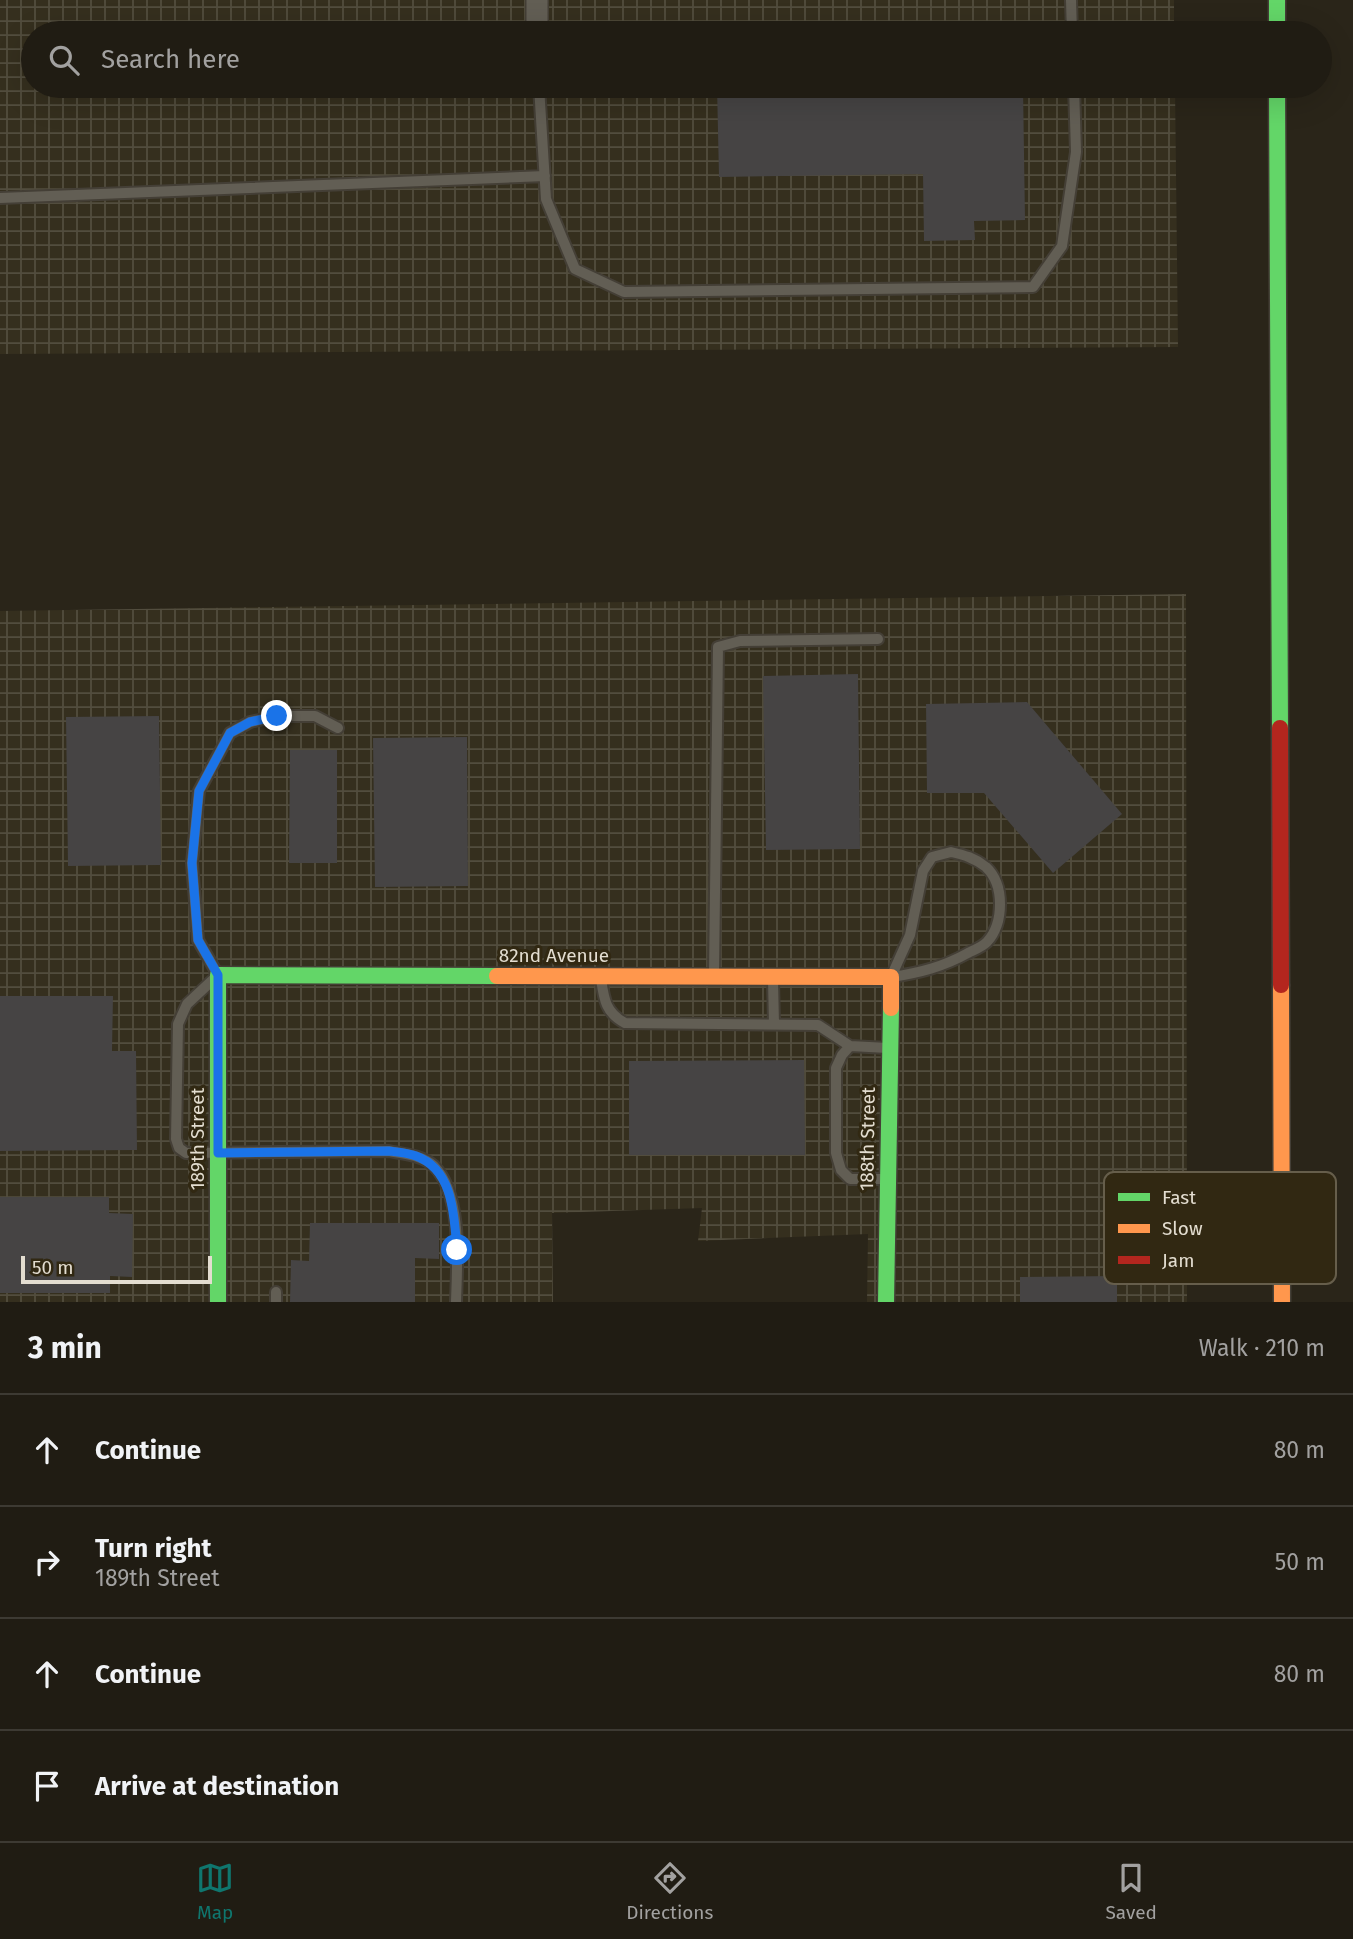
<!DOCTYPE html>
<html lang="en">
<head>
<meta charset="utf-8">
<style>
  :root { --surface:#201c13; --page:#2d2921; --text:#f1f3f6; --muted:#a2a1a0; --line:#3d3a33; --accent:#0f766e }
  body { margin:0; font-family:"Fira Sans",sans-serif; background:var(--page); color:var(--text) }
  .scale { position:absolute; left:21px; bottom:18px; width:191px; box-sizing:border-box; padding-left:7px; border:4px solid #e3ddd0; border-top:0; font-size:19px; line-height:24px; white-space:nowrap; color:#e3ddd0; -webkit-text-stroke:5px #312812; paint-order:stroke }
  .stop { position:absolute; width:21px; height:21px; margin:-16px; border:5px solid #1a73e8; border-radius:50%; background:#fff }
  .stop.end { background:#1a73e8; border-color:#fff; box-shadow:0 2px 7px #0008 }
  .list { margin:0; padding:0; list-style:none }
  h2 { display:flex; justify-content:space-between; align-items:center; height:91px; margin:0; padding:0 28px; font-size:30px }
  h2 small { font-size:23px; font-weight:400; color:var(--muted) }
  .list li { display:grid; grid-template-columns:46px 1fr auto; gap:21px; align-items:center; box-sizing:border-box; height:112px; padding:0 28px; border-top:2px solid var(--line) }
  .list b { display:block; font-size:26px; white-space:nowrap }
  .list p { margin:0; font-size:23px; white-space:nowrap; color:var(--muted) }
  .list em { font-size:23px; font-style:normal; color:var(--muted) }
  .icon { flex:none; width:38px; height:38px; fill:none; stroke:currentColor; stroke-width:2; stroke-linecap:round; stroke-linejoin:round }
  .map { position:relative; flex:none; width:1353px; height:1302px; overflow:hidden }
  .search { position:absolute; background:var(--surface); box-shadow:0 7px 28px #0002; left:21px; right:21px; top:21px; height:77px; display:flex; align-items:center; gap:18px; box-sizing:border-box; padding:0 24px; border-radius:38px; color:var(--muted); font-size:26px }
  .sheet { height:539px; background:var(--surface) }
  nav { display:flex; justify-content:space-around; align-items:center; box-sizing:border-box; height:98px; border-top:2px solid var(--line); background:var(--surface); font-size:19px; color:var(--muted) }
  nav a { display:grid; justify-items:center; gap:4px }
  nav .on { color:var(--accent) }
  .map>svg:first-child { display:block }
  .industrial { fill:url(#industrial-grid) }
  .building { fill:#464444 }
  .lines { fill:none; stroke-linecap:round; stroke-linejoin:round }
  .lane-casing { stroke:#443f36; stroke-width:14 }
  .street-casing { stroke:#443f36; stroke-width:24 }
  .fast-casing { stroke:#443f36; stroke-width:19 }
  .slow-casing { stroke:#443f36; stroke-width:19 }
  .jam-casing { stroke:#443f36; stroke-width:19 }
  .lane { stroke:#625e54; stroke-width:10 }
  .street { stroke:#625e54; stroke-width:21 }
  .fast { stroke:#63d668; stroke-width:16 }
  .slow { stroke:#ff974d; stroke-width:16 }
  .jam { stroke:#b3261e; stroke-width:16 }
  .route { stroke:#1a73e8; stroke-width:9 }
  .labels { text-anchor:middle; stroke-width:6; stroke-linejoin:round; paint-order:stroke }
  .street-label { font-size:19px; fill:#e3ddd0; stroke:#312812 }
  .key { fill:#312812; stroke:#665e4b; stroke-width:2 }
  .key-label { font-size:19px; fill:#e3ddd0 }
</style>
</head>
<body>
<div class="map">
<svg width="1353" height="1302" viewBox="0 0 1353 1302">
  <defs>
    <pattern id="industrial-grid" width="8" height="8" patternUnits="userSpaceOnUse" patternTransform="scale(1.75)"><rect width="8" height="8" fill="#352f1e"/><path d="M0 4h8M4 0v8" fill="none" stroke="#524d3e"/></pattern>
  </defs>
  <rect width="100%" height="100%" fill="#2a2519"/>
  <!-- industrial -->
  <path class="industrial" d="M 0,0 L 1174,0 L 1174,33 L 33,33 L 33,86 L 1175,86 L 1178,347 L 0,354 Z
    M 1186,594 L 1187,1302 L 867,1302 L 868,1234 L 698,1241 L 702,1208 L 552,1213 L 553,1302 L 0,1302 L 0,611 Z"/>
  <!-- building -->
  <path class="building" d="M 1022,30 L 1022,33 L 975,33 L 975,31 Z
    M 717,86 L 1023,86 L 1025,220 L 974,221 L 975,240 L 924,241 L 923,174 L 719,177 Z
    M 858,674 L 860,849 L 766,850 L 763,676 Z
    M 1027,702 L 1122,814 L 1053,873 L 984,793 L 927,793 L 926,704 Z
    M 159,716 L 161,865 L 68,866 L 66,717 Z
    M 467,737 L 468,886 L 375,887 L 373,738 Z
    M 290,750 L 337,750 L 337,863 L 289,863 Z
    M 0,996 L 113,996 L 112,1051 L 136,1051 L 137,1150 L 0,1151 Z
    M 804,1060 L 805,1155 L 629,1155 L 629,1061 Z
    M 0,1197 L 109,1197 L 109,1213 L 133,1214 L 132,1277 L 110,1276 L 110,1293 L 0,1293 Z
    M 310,1223 L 439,1223 L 439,1259 L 415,1258 L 415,1302 L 290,1302 L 291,1260 L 309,1261 Z
    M 1117,1276 L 1117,1302 L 1020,1302 L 1020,1277 Z"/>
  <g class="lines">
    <!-- lane casing -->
    <g class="lane-casing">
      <path id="lane" d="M 1071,0 L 1072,33
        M 539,86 L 546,199 L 575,269 L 624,292 L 1033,287 L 1062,246 L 1076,152 L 1074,86
        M 0,198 L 545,176
        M 338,728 L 315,716 L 277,716 L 250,722 L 230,733 L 199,791 L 192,863 L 198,940 L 218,975 L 187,1004 L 178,1024 L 176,1139 L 179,1148 L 186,1153 L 389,1151 C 404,1154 422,1155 434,1166 C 463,1195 457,1265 456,1302
        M 951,852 C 964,855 975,858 986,867 C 1005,885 1004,923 987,942 C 982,947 974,950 968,953 C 943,967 919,973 891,977 L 910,935 L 923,871 L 932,857 Z
        M 714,974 L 718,647 L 740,641 L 878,639
        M 601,979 C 604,1000 606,1013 625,1023 L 818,1025 L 850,1046 L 888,1048
        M 773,980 L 774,1024
        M 850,1046 L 842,1055 L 836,1068 L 836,1153 L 841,1170 L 850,1179 L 888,1179
        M 276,1292 L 276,1302"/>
    </g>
    <!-- street casing -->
    <g class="street-casing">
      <path id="street" d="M 537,0 L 537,33"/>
    </g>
    <!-- fast casing -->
    <g class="fast-casing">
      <path id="fast" d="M 1277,0 L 1277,33
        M 1277,86 L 1280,728
        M 218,1302 L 218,975 L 497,976
        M 886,1302 L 891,1008"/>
    </g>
    <!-- slow casing -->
    <g class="slow-casing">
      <path id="slow" d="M 497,976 L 891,977 L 891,1008
        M 1281,985 L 1282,1302"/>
    </g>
    <!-- jam casing -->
    <g class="jam-casing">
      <path id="jam" d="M 1280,728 L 1281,985"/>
    </g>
    <!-- lane -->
    <use href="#lane" class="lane"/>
    <!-- street -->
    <use href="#street" class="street"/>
    <!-- fast -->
    <use href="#fast" class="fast"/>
    <!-- slow -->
    <use href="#slow" class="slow"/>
    <!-- jam -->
    <use href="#jam" class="jam"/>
  </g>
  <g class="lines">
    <!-- route -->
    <path class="route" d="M 277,716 L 250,722 L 230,733 L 199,791 L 192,863 L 198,940 L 218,975 L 218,1153 L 389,1151 C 397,1152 408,1153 416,1156 C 454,1170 454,1216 457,1250"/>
  </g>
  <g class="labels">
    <!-- street labels -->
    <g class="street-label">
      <text x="554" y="962">82nd Avenue</text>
      <text transform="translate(197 1139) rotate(-90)" y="7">189th Street</text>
      <text transform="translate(867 1139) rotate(-89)" y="7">188th Street</text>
    </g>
  </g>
  <!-- legend -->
  <rect x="1104" y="1172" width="232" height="112" rx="10" class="key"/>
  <rect x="1118" y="1193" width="32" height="8" fill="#63d668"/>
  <rect x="1118" y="1224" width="32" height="9" fill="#ff974d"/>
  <rect x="1118" y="1256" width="32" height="8" fill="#b3261e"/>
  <g class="key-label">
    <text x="1162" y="1204">Fast</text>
    <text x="1162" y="1235">Slow</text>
    <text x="1162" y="1267">Jam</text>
  </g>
</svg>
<div class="scale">50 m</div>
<div class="stop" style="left:457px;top:1250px"></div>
<div class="stop end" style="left:277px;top:716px"></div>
<div class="search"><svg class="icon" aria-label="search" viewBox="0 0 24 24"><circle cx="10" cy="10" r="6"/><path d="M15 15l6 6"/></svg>Search here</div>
</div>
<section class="sheet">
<h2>3 min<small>Walk · 210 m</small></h2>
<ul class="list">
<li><svg class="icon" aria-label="ahead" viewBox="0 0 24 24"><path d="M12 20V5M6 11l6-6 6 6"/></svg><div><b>Continue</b></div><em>80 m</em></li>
<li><svg class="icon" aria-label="right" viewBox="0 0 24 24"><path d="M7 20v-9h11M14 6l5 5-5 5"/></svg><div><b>Turn right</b><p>189th Street</p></div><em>50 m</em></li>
<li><svg class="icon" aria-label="ahead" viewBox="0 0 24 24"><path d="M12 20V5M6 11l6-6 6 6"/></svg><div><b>Continue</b></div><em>80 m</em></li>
<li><svg class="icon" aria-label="arrive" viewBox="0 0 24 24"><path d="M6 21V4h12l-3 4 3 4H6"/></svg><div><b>Arrive at destination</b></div></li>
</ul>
</section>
<nav>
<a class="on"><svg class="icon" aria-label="map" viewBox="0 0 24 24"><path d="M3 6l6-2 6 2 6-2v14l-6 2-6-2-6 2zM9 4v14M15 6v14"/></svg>Map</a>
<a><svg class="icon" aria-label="directions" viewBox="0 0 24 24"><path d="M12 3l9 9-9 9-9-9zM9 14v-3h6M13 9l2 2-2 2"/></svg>Directions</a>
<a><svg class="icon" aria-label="saved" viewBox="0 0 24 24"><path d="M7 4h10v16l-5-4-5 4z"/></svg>Saved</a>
</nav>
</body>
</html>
